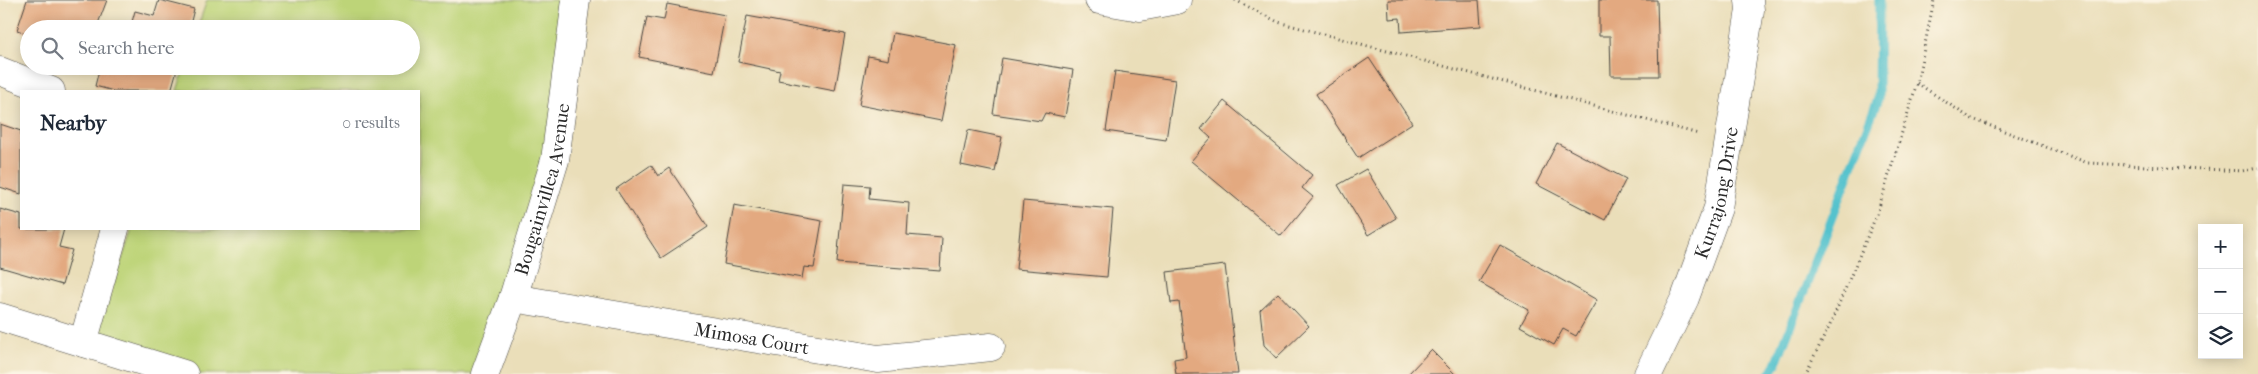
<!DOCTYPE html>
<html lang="en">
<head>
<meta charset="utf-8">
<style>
  :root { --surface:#fff; --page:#f2f2f3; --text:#1f2937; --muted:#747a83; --line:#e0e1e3 }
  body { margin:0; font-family:"IM FELL French Canon",serif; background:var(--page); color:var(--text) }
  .controls { position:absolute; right:15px; bottom:15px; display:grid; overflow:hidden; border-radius:0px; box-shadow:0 2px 12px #0003 }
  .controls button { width:45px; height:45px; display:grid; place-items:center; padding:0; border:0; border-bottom:1px solid var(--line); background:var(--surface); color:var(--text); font:25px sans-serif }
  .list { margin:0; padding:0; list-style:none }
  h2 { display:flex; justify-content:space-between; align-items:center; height:65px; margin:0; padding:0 20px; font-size:21px }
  h2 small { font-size:16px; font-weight:400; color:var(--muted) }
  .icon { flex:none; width:28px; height:28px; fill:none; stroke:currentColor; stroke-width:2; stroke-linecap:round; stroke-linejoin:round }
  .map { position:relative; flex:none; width:2258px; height:374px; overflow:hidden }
  .search { position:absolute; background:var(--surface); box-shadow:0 2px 12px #0003; left:20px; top:20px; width:400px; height:55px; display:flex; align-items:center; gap:12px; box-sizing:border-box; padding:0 18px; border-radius:28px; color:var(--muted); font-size:19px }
  .panel { position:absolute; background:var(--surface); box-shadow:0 2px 12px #0003; left:20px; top:90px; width:400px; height:140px; border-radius:0px }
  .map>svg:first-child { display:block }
  .green { fill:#bdd478; stroke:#748052 }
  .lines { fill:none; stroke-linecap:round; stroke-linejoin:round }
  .stream { stroke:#55c2cd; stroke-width:9 }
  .building { fill:#e3a980 }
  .minor-casing { stroke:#484640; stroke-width:29 }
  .path { stroke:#484640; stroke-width:3; stroke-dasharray:1 4; stroke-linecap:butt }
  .minor { stroke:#fff; stroke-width:28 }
  .labels { text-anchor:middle; stroke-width:4.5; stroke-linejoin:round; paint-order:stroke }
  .street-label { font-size:19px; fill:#2b2b2b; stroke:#fcf5e5 }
</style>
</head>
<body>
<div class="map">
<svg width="2258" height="374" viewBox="0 0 2258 374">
  <rect width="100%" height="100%" fill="#fcf5e5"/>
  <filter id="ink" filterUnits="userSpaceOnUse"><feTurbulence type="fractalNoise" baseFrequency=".02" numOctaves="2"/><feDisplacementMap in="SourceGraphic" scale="10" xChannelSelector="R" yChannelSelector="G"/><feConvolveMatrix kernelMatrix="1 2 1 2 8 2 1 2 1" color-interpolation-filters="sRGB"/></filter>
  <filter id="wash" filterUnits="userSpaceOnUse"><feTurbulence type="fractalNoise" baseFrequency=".0096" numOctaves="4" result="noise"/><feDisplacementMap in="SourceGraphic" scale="20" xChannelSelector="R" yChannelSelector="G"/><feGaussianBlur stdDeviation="1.12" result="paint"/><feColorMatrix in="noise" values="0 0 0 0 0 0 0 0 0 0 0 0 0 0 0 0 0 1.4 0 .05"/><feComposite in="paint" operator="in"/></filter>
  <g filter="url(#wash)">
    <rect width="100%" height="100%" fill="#eadeb9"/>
    <!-- green -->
    <path class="green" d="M 207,0 L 576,0 L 555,160 L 485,374 L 184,374 L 93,346 L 132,229 L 419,229 L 419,91 L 177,91 L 185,66 L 411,66 L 411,29 L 197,29 Z"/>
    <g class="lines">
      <!-- stream -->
      <path class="stream" d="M 1770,374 L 1776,364 L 1878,99 L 1879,0"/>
    </g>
    <g id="blocks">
      <!-- building -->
      <path class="building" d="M 27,0 L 107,0 L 96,29 L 29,29 L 29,34 L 17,30 Z
        M 159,0 L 194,9 L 189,29 L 130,29 L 135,11 L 154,16 Z
        M 1388,0 L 1479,0 L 1481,26 L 1401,32 L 1400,18 L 1389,19 Z
        M 1599,0 L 1657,0 L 1659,76 L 1611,76 L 1610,36 L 1599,36 Z
        M 667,4 L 725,15 L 714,72 L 639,57 L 647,17 L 664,20 Z
        M 747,16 L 845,34 L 835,91 L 778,80 L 780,71 L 738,62 Z
        M 893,33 L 956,45 L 941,121 L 859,105 L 868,56 L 888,60 Z
        M 1002,58 L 1073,70 L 1065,117 L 1045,113 L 1041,121 L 993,114 Z
        M 1369,58 L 1412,123 L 1358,158 L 1316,94 Z
        M 100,66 L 178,66 L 171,91 L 114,91 L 95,86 Z
        M 1115,71 L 1175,80 L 1166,140 L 1106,131 Z
        M 1224,101 L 1312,175 L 1302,188 L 1313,197 L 1281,236 L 1191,161 L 1211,138 L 1201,129 Z
        M 0,124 L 21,131 L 21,194 L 0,187 Z
        M 968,130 L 1002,137 L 995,172 L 961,165 Z
        M 1557,143 L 1626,179 L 1605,220 L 1536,184 Z
        M 651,165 L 658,176 L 669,168 L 708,227 L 661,258 L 616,189 Z
        M 1366,169 L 1396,218 L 1368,235 L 1338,185 Z
        M 844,184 L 870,186 L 869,199 L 909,203 L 907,235 L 942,238 L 940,271 L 837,263 Z
        M 1023,201 L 1113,209 L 1107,277 L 1016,269 Z
        M 734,205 L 822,221 L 814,268 L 804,267 L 802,278 L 724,264 Z
        M 0,209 L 21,215 L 21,229 L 64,229 L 59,247 L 72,250 L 62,285 L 0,267 Z
        M 1500,245 L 1597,300 L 1576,336 L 1563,329 L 1554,345 L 1520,326 L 1529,310 L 1479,282 Z
        M 1225,265 L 1238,374 L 1176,374 L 1174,359 L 1186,357 L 1179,302 L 1171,303 L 1167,272 Z
        M 1278,293 L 1309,326 L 1276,358 L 1264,345 L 1260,310 Z
        M 1431,350 L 1455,374 L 1408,374 Z"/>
    </g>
  </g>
  <g filter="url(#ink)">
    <use href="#blocks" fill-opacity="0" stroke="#484640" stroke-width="1"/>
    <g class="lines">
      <!-- minor casing -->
      <g class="minor-casing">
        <g id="minor">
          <path d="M 1099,0 L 1140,7 L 1177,0"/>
          <path d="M 0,71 L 51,91"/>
          <path id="s1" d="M 513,298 L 878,359 L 991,347"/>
          <path d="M 0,317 L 184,374"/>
          <path d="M 83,343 L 115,229"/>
          <path id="s2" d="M 485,374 L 513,298 L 555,160 L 576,0"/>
          <path id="s3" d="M 1648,374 L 1685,298 L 1718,208 L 1750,10 L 1749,0"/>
        </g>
      </g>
      <!-- path -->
      <path class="path" d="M 1235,0 L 1278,22 L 1699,134
        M 1917,83 L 1970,118 L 2088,163 L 2242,171 L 2258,168
        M 1805,374 L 1830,325 L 1877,214 L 1917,83 L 1934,0"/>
      <!-- minor -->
      <use href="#minor" class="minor"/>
    </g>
  </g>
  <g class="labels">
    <!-- street labels -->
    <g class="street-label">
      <text dy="7" stroke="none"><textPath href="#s2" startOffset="194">Bougainvillea Avenue</textPath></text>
      <text dy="7" stroke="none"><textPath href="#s3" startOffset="195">Kurrajong Drive</textPath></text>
      <text dy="7" stroke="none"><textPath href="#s1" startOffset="242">Mimosa Court</textPath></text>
    </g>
  </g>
</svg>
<div class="controls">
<button>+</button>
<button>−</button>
<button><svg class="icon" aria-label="layers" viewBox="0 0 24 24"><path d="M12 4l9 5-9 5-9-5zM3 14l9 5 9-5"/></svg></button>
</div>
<div class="search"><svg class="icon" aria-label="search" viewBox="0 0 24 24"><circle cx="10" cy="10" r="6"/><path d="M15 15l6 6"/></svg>Search here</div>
<section class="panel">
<h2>Nearby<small>0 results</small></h2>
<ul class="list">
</ul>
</section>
</div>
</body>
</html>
